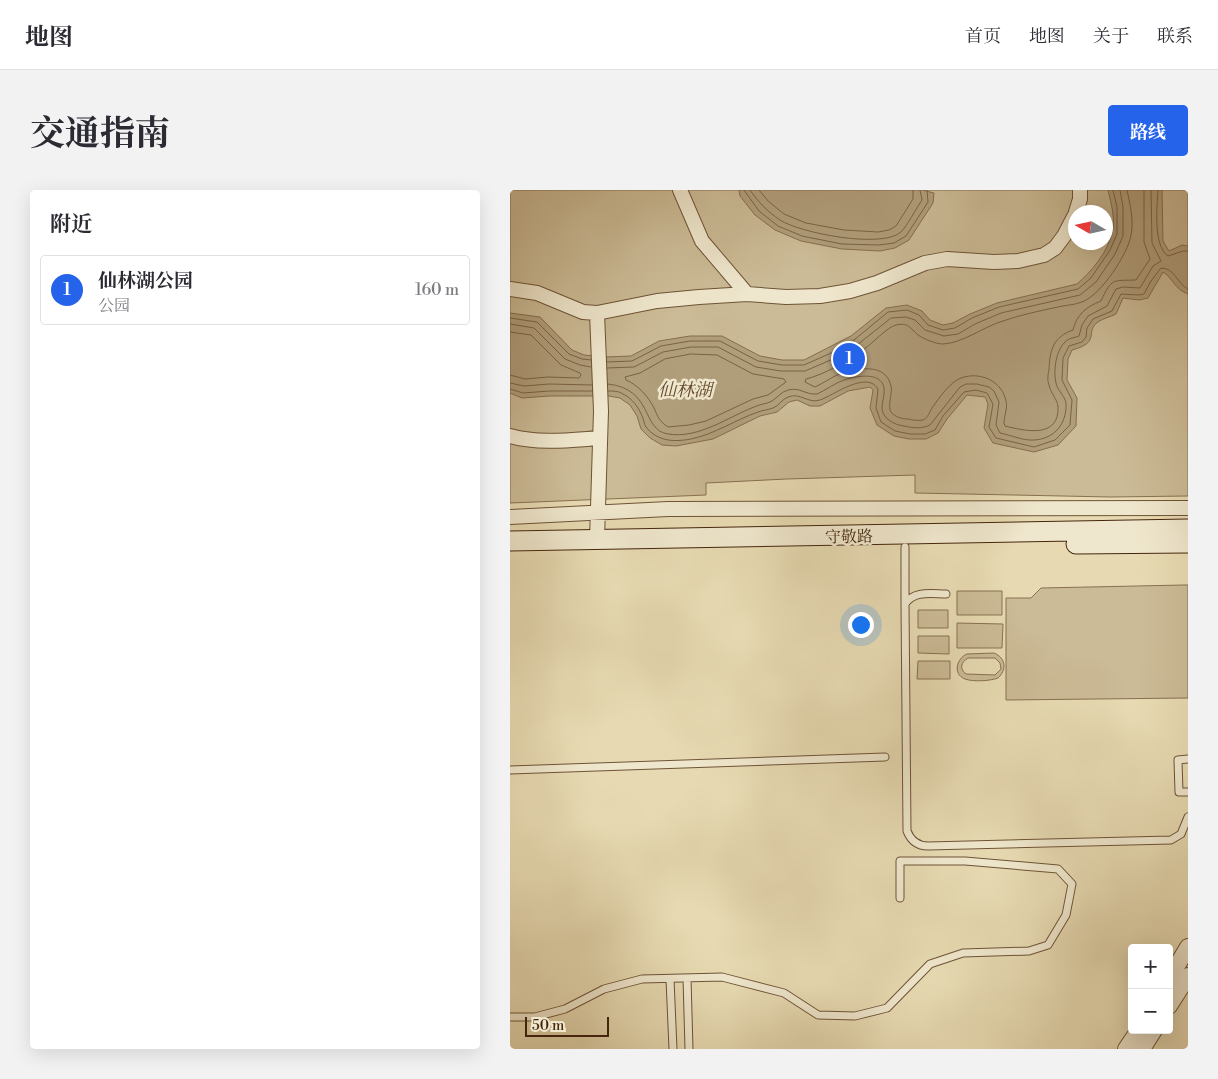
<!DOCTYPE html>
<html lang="zh">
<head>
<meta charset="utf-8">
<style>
  :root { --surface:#fff; --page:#f2f2f3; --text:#2b2b33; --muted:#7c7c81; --line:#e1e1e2; --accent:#2563eb }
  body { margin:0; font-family:"Libre Bodoni","Noto Serif SC",serif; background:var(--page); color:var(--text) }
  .controls { position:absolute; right:15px; bottom:15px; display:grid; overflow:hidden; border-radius:5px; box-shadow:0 5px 20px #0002 }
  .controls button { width:45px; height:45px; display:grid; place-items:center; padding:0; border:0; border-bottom:1px solid var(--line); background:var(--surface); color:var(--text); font:25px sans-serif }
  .compass { position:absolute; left:558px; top:15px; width:45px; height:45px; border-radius:50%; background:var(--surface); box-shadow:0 5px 20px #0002; rotate:279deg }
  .scale { position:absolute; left:15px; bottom:12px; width:84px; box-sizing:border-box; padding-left:5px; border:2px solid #45260d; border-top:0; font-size:14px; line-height:18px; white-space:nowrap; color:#45260d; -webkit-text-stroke:4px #efe7cd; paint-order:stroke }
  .you { position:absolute; left:350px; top:434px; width:18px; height:18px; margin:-12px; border:4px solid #fff; border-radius:50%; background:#1a73e8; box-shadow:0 0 0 8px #1a73e833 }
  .badge { display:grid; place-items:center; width:32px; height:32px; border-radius:50%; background:var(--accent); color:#fff; font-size:16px; font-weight:700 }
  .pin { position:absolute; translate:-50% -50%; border:2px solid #fff; box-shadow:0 1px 5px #0006 }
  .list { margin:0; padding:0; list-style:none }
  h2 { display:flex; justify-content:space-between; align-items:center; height:65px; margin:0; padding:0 20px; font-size:21px }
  h2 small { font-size:16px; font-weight:400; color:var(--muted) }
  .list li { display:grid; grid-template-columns:32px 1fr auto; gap:15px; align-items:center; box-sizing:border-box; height:70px; margin:0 10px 10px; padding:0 10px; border:1px solid var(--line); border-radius:5px }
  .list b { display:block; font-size:19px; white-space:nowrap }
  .list p { margin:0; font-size:16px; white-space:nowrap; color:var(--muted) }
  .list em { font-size:16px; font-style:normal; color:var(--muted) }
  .map { position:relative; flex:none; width:678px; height:859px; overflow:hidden; border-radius:5px }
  header { display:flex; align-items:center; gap:30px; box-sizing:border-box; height:70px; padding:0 25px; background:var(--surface); border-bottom:1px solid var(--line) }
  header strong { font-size:24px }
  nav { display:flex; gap:28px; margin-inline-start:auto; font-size:18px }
  .intro { display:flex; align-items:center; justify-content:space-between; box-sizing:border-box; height:120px; padding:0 30px }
  h1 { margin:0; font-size:35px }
  .button { padding:12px 22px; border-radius:5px; background:var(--accent); color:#fff; font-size:18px; font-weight:700 }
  main { display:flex; gap:30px; padding:0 30px }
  aside { flex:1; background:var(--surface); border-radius:5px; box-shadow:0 5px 20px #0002 }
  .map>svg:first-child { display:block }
  .green { fill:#cbbb96; stroke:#887052; fill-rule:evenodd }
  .water { fill:#b09d7a; stroke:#856d4e }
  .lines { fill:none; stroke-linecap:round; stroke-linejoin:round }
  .shore { stroke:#7a6244; stroke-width:1 }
  .service-casing { stroke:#6e5336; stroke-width:9 }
  .minor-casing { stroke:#6e5336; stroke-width:16 }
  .tertiary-casing { stroke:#6e5336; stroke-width:18 }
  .secondary-casing { stroke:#45260d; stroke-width:21 }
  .service { stroke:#efe7cd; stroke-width:7 }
  .minor { stroke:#efe7cd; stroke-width:14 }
  .tertiary { stroke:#efe7cd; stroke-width:16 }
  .secondary { stroke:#efe7cd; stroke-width:19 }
  .labels { text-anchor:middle; stroke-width:5; stroke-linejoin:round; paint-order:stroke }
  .street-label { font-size:16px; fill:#45260d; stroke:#efe7cd }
  .water-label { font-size:18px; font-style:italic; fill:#654a2e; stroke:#efe7cd }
</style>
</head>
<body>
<header>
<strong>地图</strong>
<nav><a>首页</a><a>地图</a><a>关于</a><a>联系</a></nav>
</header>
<div class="intro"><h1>交通指南</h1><a class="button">路线</a></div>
<main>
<aside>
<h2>附近<small></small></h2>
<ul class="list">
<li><span class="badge">1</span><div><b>仙林湖公园</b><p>公园</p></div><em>160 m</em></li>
</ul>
</aside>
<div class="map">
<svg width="678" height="859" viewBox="0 0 678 859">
  <rect width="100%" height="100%" fill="#e7dab2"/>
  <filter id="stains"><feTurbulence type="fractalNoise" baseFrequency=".004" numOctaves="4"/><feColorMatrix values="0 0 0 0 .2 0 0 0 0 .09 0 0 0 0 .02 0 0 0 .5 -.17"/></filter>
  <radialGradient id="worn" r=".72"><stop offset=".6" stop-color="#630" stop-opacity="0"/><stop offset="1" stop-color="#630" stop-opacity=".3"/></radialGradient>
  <!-- green -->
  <path class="green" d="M 0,0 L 678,0 L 678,306 L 601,307 L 405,303 L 405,285 L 277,289 L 196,293 L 196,305 L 0,313 ZM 566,22 L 596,22 L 596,52 L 566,52 Z
    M 674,395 L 678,395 L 678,508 L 496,510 L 496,408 L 521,408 L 531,398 Z
    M 447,401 L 492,401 L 492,425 L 447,425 Z
    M 408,420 L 438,420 L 438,438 L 408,438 Z
    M 447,433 L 493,434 L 492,458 L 447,458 Z
    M 408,446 L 439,446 L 439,464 L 408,463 Z
    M 484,463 C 496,468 497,480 488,488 C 480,491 463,492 455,489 C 442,484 447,468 457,464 ZM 458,468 L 485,468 L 490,473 L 491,479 L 485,485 L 456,484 C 449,479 451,472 458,468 Z
    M 408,471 L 440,471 L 440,489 L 407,489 Z"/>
  <!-- water -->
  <path class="water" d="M 229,0 L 412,0 L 424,3 L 423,13 L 399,50 L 385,58 L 370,61 L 332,59 L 291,51 L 265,40 L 245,25 L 230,6 Z
    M 598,0 L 652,0 L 653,51 L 659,61 L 672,55 L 678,56 L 678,104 C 663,98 665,90 653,82 L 638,108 L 629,110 L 613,108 L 606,124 C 601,127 593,128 588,132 C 574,142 592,152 562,160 L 558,169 L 557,190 L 567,208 L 566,236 L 548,255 L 524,262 L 483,253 L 474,238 L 478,214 L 475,207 L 457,205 L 437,229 L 428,243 L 416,249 L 399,249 L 384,246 L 367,235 L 360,218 L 363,200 L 360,197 L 338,201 L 310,216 L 300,216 L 287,210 L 279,212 L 267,222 L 250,226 L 203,249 L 166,256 L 152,255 L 140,248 L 131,239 L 127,226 L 120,215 L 110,208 L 99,206 L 39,206 L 12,208 L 0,203 L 0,123 L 30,127 L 62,160 L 74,165 L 95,167 L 121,166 L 149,151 L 180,146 L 212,146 L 250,166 L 272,170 L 294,170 L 341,146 L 376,118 L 397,115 L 412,121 L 420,130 L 433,135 L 443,133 L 460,124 L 487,113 L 567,94 C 581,82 598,62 602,43 C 606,30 601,13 598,0 Z"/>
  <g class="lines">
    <!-- shore -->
    <path class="shore" d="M 234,0 L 249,21 L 268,36 L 292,46 L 332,54 L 369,55 L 384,53 L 396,46 L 418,12 L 417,0
      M 240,0 C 248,12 258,22 270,30 C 290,43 372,59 391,42 C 397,36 407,17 412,10 L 410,0
      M 249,0 L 258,11 L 274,24 L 296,33 L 334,40 L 368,42 L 379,40 L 386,36 L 403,9 L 403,0
      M 617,0 C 620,14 624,31 621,45 C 618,64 591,104 574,111 C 566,115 556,115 548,117 C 529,121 510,125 493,131 C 473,137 453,153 433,154 C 426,154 414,149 408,145 C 400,138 398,132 386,135 C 377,137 362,154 353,160 C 338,171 313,185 296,189 L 295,192 L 305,197 C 314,193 323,186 332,183 C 349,178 376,173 381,196 C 383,203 377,215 381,222 C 385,227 392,229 398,229 C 402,230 409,231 413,230 C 418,228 420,221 422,218 C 429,208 440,192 451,188 C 470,181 492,191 496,211 C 498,218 494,226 494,233 L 495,236 C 515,241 550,249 548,216 C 547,209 540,202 539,195 C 537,190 538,185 539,179 C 540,160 543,147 563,140 C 567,124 576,117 591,111 C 602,87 603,91 626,90 L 640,69 L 634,52 L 634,0
      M 648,0 C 647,17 643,56 658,66 L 673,61 L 678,61
      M 0,128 L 27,132 L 59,164 L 72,169 L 81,170
      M 0,134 L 24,138 L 55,169 L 70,175 L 81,177
      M 0,142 L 21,145 L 51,175 L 70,183 L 71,185 L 69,188 L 38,187 L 15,189 L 0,185
      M 181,164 L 207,165 L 243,184 L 274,189 L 276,192 L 258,205 L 243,209 L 196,231 L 179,235 L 158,237 C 149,231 148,227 144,218 C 138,206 128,195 116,190 L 115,187 L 130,183 L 155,169 Z
      M 97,172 L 122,171 L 151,156 L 180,151 L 210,151 L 248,171 L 272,175 L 294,175 L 328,160 L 344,150 L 378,122 L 397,120 L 409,125 L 418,135 L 433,140 L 445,138 L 462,128 L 489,117 L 568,99 L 581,88 L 600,60 L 607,44 L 607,17 L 603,0
      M 97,178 L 124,177 L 153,162 L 181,157 L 208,157 L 246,177 L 271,181 L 295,181 L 330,166 L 347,155 L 381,128 L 396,127 L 405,130 L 415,140 L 434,146 L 448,144 L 465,134 L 491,123 L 570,105 L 586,92 L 605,64 L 613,46 L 613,17 L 610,0
      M 0,193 L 14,196 L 39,194 L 82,195
      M 98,194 C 144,199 131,240 158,244 C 189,249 218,227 244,217 C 250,214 257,214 262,211 C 268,207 271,202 278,200 C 291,197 295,205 307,204 C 316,200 325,193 334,190 C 346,186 371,181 374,198 C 375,205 372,211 372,218 C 372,228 384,235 394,236 C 403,238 412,239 420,235 L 450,197 L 456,194 L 467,194 L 479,197 L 484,201 L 489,212 L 486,235 L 490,243 C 500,245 514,251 524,250 C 545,249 557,233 556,213 C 555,206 547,200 546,193 C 543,181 546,160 555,152 C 558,148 564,148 569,146 L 572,135 L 578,126 L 597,116 L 606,99 L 613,97 L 630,98 L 643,76 L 651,71 L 642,53 L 641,0
      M 0,199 L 13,203 L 39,201 L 82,201
      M 98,201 C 103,201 109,201 113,204 C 122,208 129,218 132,226 C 134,230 134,234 136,237 C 148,252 165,252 181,249 C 205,244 225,230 248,222 C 253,220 258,220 263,218 C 269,216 272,209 278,207 C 290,202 298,214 310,210 C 324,205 357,180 368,199 L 366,218 L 371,232 L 385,241 L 400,244 L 415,244 L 425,240 L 433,226 L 454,202 L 466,200 L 477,203 L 483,214 L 479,237 L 486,248 L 524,257 L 545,250 L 560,235 L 562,210 L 552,190 L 553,168 L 559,156 L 572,152 L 576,147 L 577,138 L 583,129 L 602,121 L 611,104 L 628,105 L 634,104 L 641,91 L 651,78 C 665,78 667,94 678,99"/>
    <!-- service casing -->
    <g class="service-casing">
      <path id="service" d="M 395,357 L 395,414
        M 436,404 C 422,404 404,400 395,414 L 397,641 C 401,651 408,656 418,656 L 661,650 L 671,644 L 678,627
        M 678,569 L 668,570 L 669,602 L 678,602
        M 0,580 L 375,567
        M 177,788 L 179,859
        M 160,789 L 163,859
        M 0,827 L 25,827 L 55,819 L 94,799 L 132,789 L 212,787 L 274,803 L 308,825 L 345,826 L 377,818 L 420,774 L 453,763 L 519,761 L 538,755 L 556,725 L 562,694 L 548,679 L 455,671 L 390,671 L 390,708"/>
    </g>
    <!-- minor casing -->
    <g class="minor-casing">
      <path id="minor" d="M 170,0 L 192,51 L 237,104
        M 566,22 L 570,9 L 570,0
        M 0,99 L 27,103 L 73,122 L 87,123 L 147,111 L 189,107 L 237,104 L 276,107 L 310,106 L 340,101 L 367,93 L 415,73 L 437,69 L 484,72 L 508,71 L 534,65 L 545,58 L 554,46 L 566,23
        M 0,246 C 29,254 60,250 90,248
        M 0,327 L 158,319 L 678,318
        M 87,350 L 91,221 L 87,123"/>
    </g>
    <!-- tertiary casing -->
    <g class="tertiary-casing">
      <path id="tertiary" d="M 659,789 L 678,757
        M 659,816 L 678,786
        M 616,859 L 629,840
        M 632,859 L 644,840"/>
    </g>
    <!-- secondary casing -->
    <g class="secondary-casing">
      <path id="secondary" d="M 0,351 L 678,339
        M 566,354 L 678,353"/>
    </g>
    <!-- service -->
    <use href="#service" class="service"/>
    <!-- minor -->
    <use href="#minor" class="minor"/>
    <!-- tertiary -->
    <use href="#tertiary" class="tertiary"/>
    <!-- secondary -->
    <use href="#secondary" class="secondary"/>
  </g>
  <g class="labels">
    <!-- street labels -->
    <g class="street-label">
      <text transform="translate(339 346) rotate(-1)" y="6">守敬路</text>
    </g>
    <!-- water labels -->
    <g class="water-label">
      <text x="175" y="206">仙林湖</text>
    </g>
  </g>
  <rect width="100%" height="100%" filter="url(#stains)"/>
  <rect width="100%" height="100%" fill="url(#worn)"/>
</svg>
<div class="controls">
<button>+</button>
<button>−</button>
</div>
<svg class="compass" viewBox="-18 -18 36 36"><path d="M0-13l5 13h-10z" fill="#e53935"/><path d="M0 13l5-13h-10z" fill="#7c7c81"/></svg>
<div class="scale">50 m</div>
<div class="you"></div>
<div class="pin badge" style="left:339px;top:169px">1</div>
</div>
</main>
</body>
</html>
